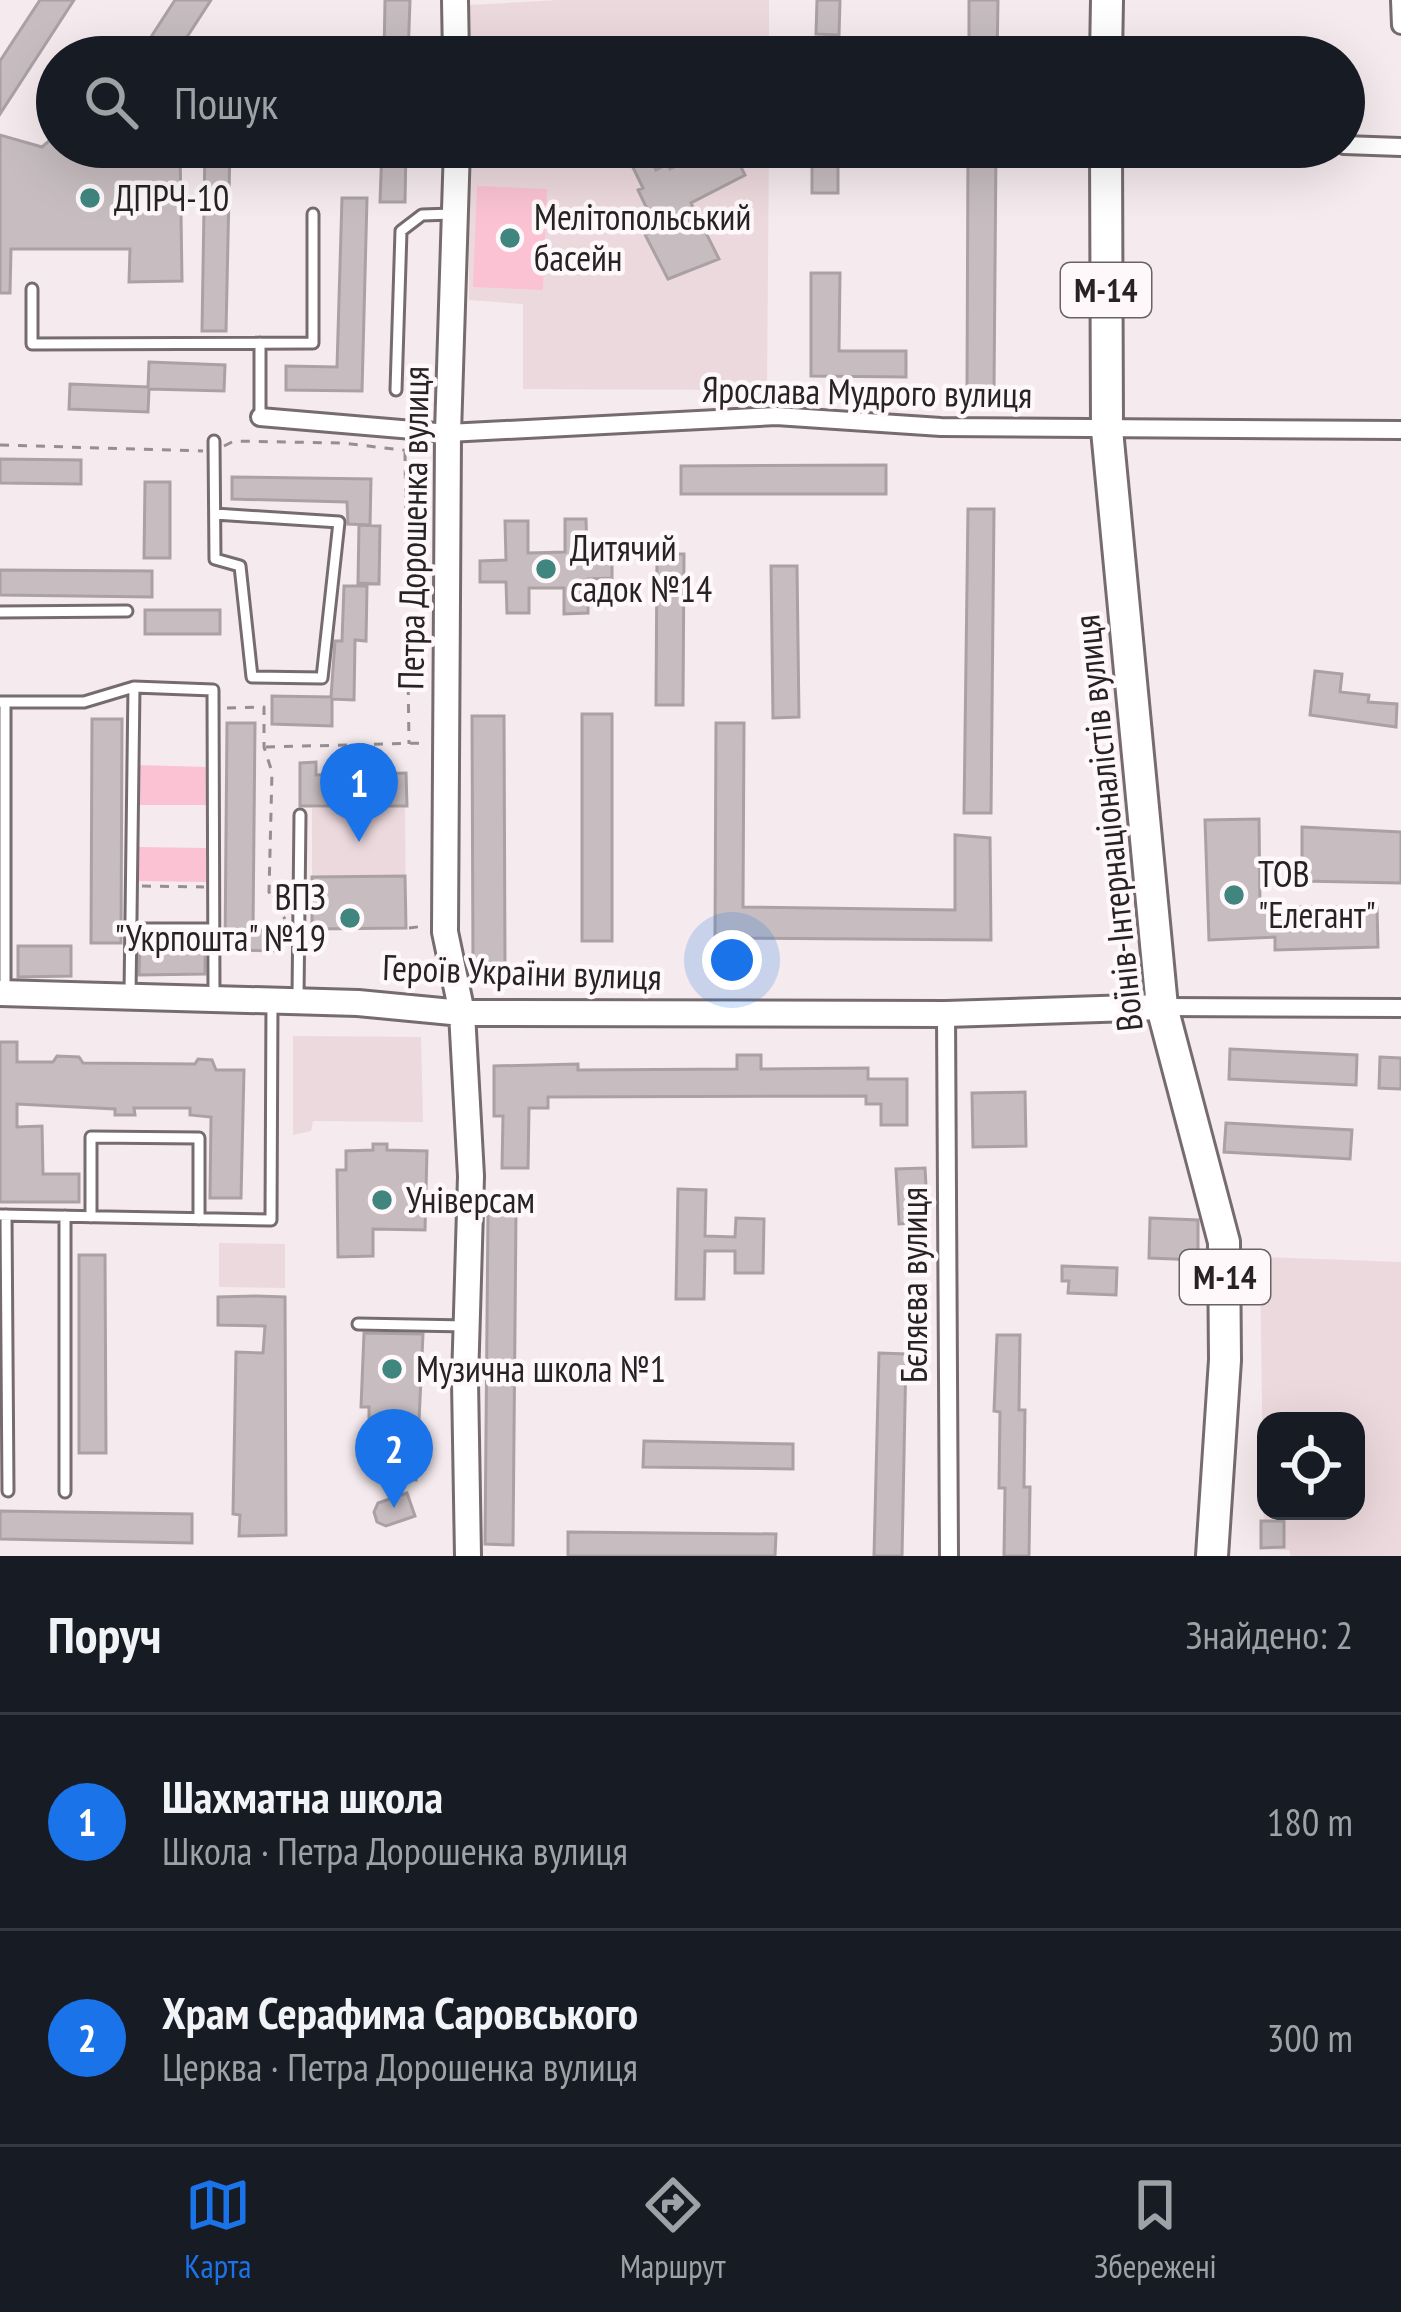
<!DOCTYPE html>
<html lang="uk">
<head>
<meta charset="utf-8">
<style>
  :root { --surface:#171b24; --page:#242831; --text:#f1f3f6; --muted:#9ea1a6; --line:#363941; --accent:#1a73e8 }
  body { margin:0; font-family:"PT Sans Narrow",sans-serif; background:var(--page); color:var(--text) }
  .controls { position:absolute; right:36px; bottom:36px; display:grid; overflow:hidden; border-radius:24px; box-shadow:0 12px 48px #0002 }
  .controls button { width:108px; height:108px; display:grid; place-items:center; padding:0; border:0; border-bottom:3px solid var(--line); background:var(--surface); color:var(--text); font:60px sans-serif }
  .you { position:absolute; left:732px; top:960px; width:42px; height:42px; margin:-30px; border:9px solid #fff; border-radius:50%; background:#1a73e8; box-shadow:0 0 0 18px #1a73e833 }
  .badge { display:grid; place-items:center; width:78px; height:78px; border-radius:50%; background:var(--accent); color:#fff; font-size:39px; font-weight:700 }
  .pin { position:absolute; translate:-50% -99px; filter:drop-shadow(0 3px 6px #0008) }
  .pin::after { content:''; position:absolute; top:63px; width:42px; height:36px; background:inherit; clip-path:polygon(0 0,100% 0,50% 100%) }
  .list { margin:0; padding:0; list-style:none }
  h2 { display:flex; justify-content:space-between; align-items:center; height:156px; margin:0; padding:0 48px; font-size:51px }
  h2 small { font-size:39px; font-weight:400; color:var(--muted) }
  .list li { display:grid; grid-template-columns:78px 1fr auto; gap:36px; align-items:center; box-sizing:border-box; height:216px; padding:0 48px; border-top:3px solid var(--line) }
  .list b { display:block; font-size:45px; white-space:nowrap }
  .list p { margin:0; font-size:39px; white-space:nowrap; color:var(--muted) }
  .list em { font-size:39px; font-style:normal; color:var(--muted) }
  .icon { flex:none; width:66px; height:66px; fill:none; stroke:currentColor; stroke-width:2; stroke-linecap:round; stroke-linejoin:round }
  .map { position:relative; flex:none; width:1401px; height:1556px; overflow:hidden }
  .search { position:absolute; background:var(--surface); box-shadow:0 12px 48px #0002; left:36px; right:36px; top:36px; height:132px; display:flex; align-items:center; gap:30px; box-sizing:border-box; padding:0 42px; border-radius:66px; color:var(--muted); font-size:45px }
  .sheet { height:588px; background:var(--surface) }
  nav { display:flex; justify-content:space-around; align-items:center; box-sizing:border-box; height:168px; border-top:3px solid var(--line); background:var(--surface); font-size:33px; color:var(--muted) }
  nav a { display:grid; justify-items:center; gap:6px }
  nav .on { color:var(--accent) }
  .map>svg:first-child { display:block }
  .built { fill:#ecd9de; fill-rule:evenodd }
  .green { fill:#fac2d3 }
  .building { fill:#c7bdc0; stroke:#aba1a3; stroke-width:3 }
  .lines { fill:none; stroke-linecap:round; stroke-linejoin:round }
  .lane-casing { stroke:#766c6f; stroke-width:15 }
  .street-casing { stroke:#766c6f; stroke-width:22 }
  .secondary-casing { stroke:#766c6f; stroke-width:30 }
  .highway-casing { stroke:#766c6f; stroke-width:36 }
  .path { stroke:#968e91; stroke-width:3; stroke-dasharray:9 9; stroke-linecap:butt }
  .lane { stroke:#fff; stroke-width:9 }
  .street { stroke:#fff; stroke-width:16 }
  .secondary { stroke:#fff; stroke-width:24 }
  .highway { stroke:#fff; stroke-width:30 }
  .poi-dot { fill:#40867f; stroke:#fff8fa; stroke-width:4.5 }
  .labels { text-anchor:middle; stroke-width:9; stroke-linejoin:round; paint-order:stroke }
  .shield { fill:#fff8fa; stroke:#686365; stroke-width:3 }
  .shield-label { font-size:33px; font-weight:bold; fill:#272325 }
  .poi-label { font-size:36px; fill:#272325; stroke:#fff8fa; text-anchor:start }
  .street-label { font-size:36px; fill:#272325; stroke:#fff8fa }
</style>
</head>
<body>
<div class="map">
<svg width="1401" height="1556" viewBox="0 0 1401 1556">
  <rect width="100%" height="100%" fill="#f5eaed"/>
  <!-- built -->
  <path class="built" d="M 558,0 L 769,0 L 769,57 L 469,57 L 469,5 Z
    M 469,147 L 769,147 L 767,390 L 523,389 L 523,304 L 469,300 Z
    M 405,806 L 406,928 L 312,929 L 312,808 Z
    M 293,1036 L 421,1037 L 423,1122 L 313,1121 L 311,1131 L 293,1135 Z
    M 219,1243 L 285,1244 L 285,1288 L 219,1287 Z
    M 1260,1257 L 1401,1262 L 1401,1556 L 1291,1556 L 1289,1550 L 1264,1549 ZM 1266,1421 L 1356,1421 L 1356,1511 L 1266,1511 Z"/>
  <!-- green -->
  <path class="green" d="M 477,186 L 547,189 L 543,290 L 473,287 Z
    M 136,765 L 209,767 L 209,805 L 136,805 Z
    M 137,847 L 206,848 L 206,882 L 137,881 Z"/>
  <!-- building -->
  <path class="building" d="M 40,0 L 74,0 L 0,114 L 0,61 Z
    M 175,0 L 211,0 L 174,57 L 138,57 Z
    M 385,0 L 410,0 L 408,57 L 384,57 Z
    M 817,0 L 840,0 L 839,35 L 816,34 Z
    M 969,0 L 998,0 L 997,57 L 969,57 Z
    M 57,134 L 57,147 L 180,147 L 182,281 L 129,282 L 130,249 L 11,249 L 10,293 L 0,293 L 0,135 L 42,147 Z
    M 205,147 L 230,147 L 226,331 L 202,331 Z
    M 382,147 L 406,147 L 405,202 L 380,202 Z
    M 623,147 L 645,147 L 656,170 L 668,164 L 670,169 L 705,151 L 703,147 L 724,147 L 733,166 L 739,163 L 745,175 L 691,203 L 719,259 L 668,279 L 640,225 L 652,219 L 638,190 L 643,188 Z
    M 812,147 L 838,147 L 838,193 L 812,193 Z
    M 968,147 L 996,147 L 994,388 L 967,389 Z
    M 342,198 L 367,198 L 362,391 L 286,390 L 286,366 L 337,367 Z
    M 811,273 L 840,273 L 839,351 L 906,351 L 906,377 L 811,376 Z
    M 149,362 L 225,365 L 224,391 L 149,389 L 148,412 L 69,409 L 70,384 L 148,387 Z
    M 0,459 L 81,460 L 81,484 L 0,483 Z
    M 886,465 L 886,494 L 681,494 L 681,466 Z
    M 232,477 L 371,479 L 370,525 L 348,524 L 347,502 L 232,499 Z
    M 145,482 L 170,482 L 170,558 L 144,558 Z
    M 968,509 L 994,509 L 991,813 L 964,813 Z
    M 565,519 L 586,519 L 587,557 L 612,556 L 612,578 L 588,579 L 588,613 L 564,614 L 564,588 L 529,588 L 529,613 L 507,613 L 506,582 L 480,582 L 480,561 L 506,560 L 505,521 L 528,521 L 528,553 L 565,552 Z
    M 359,525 L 380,526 L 379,584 L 358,583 Z
    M 657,554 L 684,554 L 683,705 L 656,705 Z
    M 771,566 L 797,566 L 799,717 L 773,718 Z
    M 0,570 L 152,571 L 152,597 L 0,595 Z
    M 344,586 L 367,586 L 366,641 L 355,640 L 354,700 L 332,699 L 332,726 L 272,724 L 272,696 L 331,697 L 335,641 L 342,641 Z
    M 145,610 L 220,610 L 220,634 L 145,634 Z
    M 1315,671 L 1342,674 L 1340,692 L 1369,695 L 1368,702 L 1397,704 L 1396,727 L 1310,715 Z
    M 582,714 L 612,714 L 612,941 L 582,941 Z
    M 472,716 L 504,716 L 505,965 L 473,965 Z
    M 92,719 L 122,719 L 121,943 L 91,943 Z
    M 227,723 L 255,723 L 253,930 L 284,931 L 283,951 L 225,950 Z
    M 716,723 L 744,723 L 743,907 L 955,910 L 955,835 L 990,838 L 991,940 L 715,938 Z
    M 316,762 L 316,775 L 406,773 L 407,806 L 300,806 L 300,763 Z
    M 1259,819 L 1260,907 L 1377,907 L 1378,947 L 1275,950 L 1275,937 L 1209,940 L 1205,820 Z
    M 1302,827 L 1401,832 L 1401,883 L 1302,881 Z
    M 405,876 L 406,928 L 312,929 L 312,877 Z
    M 140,938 L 201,938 L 205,944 L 205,974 L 139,975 Z
    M 18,946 L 71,946 L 71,976 L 18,977 Z
    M 0,1042 L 17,1042 L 17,1062 L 53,1062 L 57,1056 L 79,1057 L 83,1063 L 195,1064 L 198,1059 L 212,1060 L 216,1070 L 244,1070 L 241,1198 L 210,1198 L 211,1117 L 190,1115 L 190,1108 L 134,1108 L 135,1115 L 115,1115 L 115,1109 L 17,1104 L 17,1127 L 42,1126 L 43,1174 L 79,1174 L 79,1202 L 0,1202 Z
    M 1230,1049 L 1357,1055 L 1356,1085 L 1229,1079 Z
    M 737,1055 L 761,1055 L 761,1069 L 868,1068 L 868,1079 L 907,1079 L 907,1125 L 881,1125 L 881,1104 L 866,1104 L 866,1096 L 548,1097 L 548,1108 L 529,1108 L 528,1168 L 502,1168 L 503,1116 L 494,1116 L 494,1066 L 578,1064 L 578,1070 L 737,1069 Z
    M 1380,1057 L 1401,1058 L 1401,1089 L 1379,1088 Z
    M 1025,1092 L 1026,1146 L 973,1147 L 972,1093 Z
    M 1226,1123 L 1352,1130 L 1350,1159 L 1224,1152 Z
    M 373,1144 L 387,1144 L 387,1150 L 427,1151 L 425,1230 L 373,1229 L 373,1256 L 338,1257 L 337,1170 L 346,1170 L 346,1151 L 373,1150 Z
    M 925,1168 L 928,1222 L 899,1224 L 896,1169 Z
    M 678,1189 L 706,1190 L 705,1236 L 735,1237 L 736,1218 L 764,1219 L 763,1273 L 735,1273 L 735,1251 L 705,1251 L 704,1299 L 676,1299 Z
    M 488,1212 L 516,1212 L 513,1545 L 485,1544 Z
    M 1150,1218 L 1198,1220 L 1198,1260 L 1149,1258 Z
    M 79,1255 L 105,1255 L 106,1453 L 79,1453 Z
    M 1062,1266 L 1117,1268 L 1116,1295 L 1068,1293 L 1069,1281 L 1062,1281 Z
    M 256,1296 L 285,1297 L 286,1535 L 239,1536 L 240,1515 L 233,1514 L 236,1352 L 263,1353 L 265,1326 L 218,1325 L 218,1297 Z
    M 364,1333 L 423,1334 L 419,1421 L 415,1420 L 416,1480 L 401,1479 L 402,1457 L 389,1457 L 389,1420 L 369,1419 L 369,1407 L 361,1407 Z
    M 997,1335 L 1020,1335 L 1019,1410 L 1025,1410 L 1024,1487 L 1030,1487 L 1029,1556 L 1004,1556 L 1005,1488 L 999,1488 L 1000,1412 L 994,1411 Z
    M 879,1353 L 906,1354 L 902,1556 L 874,1556 Z
    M 644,1441 L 793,1444 L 793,1469 L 643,1467 Z
    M 407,1493 L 415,1516 L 386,1526 L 377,1522 L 374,1512 L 378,1503 Z
    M 0,1511 L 192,1514 L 192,1543 L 0,1539 Z
    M 1261,1521 L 1284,1521 L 1284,1547 L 1261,1548 Z
    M 568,1532 L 776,1534 L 775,1556 L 568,1556 Z"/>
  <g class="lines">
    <!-- lane casing -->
    <g class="lane-casing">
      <path id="lane" d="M 32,289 L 32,344 L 313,343 L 313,214
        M 396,390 L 401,231 L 422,215 L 452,214
        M 260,416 L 260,343
        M 214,441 L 215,559 L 240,566 L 252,677 L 322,678 L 339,522 L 215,514
        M 0,612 L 127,611
        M 0,702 L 84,702 L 134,687 L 213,690 L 214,995
        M 130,929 L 212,929
        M 5,991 L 5,702
        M 130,994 L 134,687
        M 298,996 L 300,815
        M 0,1215 L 271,1220 L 272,1001
        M 6,1215 L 8,1491
        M 65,1216 L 65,1492
        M 91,1217 L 91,1137 L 199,1138 L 199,1219
        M 358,1324 L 467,1326"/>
    </g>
    <!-- street casing -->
    <g class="street-casing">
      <path id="street" d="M 1400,0 L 1401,25
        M 1344,145 L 1401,147
        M 1106,149 L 1245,147
        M 260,417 L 448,433 L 776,416 L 941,427 L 1401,430
        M 1162,1007 L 1401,1008
        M 946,1014 L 949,1556"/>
    </g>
    <!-- secondary casing -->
    <g class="secondary-casing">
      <path id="secondary" d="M 455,0 L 456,57
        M 457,147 L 448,433 L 445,932 L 462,1013 L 471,1176 L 465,1381 L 468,1556
        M 0,993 L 358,1003 L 462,1013 L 946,1014 L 1162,1007"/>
    </g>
    <!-- highway casing -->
    <g class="highway-casing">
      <path id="highway" d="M 1106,57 L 1107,0
        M 1106,147 L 1107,430 L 1162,1007 L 1224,1242 L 1225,1360 L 1212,1556"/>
    </g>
    <!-- path -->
    <path class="path" d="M 0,445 L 203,451
      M 224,446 L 234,441 L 342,443 L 428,453
      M 405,452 L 409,744
      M 227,708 L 264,707 L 264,747 L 272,772 L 269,892 L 285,919
      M 266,747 L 424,743
      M 142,886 L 204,887
      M 273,896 L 288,910
      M 409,928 L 425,926"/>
    <!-- lane -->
    <use href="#lane" class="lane"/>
    <!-- street -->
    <use href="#street" class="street"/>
    <!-- secondary -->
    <use href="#secondary" class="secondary"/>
    <!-- highway -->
    <use href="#highway" class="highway"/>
  </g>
  <!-- markers -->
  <g class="poi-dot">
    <circle cx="90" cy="198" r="12"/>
    <circle cx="510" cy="238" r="12"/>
    <circle cx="546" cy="569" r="12"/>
    <circle cx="1234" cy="895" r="12"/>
    <circle cx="350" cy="918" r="12"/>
    <circle cx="382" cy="1200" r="12"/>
    <circle cx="392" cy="1369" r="12"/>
  </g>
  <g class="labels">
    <!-- shield labels -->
    <g class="shield">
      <rect x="1061" y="263" width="90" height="54" rx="9"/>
      <rect x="1180" y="1250" width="90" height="54" rx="9"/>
    </g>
    <g class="shield-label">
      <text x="1106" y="302">М-14</text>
      <text x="1225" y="1289">М-14</text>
    </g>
    <!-- poi labels -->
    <g class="poi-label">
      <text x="114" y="211">ДПРЧ-10</text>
      <text x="534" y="230">Мелітопольський<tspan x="534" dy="41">басейн</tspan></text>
      <text x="570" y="561">Дитячий<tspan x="570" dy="41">садок №14</tspan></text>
      <text x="1258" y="887">ТОВ<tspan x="1258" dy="41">"Елегант"</tspan></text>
      <text x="326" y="910" text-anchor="end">ВПЗ<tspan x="326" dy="41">"Укрпошта" №19</tspan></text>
      <text x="406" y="1213">Універсам</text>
      <text x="416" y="1382">Музична школа №1</text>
    </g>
    <!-- street labels -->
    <g class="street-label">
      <text transform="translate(867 392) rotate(1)" y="13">Ярослава Мудрого вулиця</text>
      <text transform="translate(413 528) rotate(-89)" y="13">Петра Дорошенка вулиця</text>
      <text transform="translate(1108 823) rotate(-96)" y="13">Воїнів-Інтернаціоналістів вулиця</text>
      <text transform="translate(522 972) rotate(2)" y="13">Героїв України вулиця</text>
      <text transform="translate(914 1285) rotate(-90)" y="13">Бєляєва вулиця</text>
    </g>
  </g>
</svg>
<div class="controls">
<button><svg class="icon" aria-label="locate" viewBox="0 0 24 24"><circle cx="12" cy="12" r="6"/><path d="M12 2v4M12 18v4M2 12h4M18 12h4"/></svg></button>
</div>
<div class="you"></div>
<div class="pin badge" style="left:359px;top:842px">1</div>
<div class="pin badge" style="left:394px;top:1508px">2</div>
<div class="search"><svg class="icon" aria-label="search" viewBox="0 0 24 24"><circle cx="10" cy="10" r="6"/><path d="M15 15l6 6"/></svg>Пошук</div>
</div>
<section class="sheet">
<h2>Поруч<small>Знайдено: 2</small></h2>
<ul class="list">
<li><span class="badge">1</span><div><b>Шахматна школа</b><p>Школа · Петра Дорошенка вулиця</p></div><em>180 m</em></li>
<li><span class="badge">2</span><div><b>Храм Серафима Саровського</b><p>Церква · Петра Дорошенка вулиця</p></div><em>300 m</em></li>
</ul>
</section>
<nav>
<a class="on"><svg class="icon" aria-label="map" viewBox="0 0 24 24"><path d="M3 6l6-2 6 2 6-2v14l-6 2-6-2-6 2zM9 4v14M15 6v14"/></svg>Карта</a>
<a><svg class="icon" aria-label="directions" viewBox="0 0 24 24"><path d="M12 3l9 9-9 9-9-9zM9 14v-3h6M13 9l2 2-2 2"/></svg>Маршрут</a>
<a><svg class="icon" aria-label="saved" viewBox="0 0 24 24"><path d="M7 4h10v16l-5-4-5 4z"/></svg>Збережені</a>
</nav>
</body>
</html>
